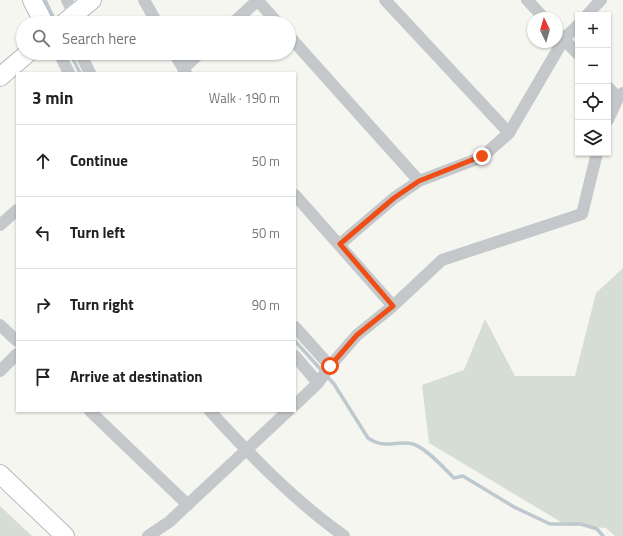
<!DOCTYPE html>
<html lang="en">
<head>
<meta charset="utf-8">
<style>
  :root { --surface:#fff; --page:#f2f2f2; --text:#222; --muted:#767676; --line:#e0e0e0 }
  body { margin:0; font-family:"Titillium Web",sans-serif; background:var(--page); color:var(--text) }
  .controls { position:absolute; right:12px; top:12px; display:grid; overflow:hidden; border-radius:0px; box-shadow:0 1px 3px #0004 }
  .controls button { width:36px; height:36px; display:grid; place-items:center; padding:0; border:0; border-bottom:1px solid var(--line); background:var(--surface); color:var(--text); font:20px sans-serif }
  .compass { position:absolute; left:527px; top:12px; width:36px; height:36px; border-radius:50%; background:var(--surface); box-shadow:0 1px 3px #0004; rotate:355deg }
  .stop { position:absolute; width:12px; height:12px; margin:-9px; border:3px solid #f04e17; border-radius:50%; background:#fff }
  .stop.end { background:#f04e17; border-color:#fff; box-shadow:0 1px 4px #0008 }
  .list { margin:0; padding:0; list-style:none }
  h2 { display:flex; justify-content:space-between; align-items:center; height:52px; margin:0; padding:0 16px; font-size:17px }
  h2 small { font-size:13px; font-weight:400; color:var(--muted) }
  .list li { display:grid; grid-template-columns:26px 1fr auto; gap:12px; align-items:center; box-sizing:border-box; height:72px; padding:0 16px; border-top:1px solid var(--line) }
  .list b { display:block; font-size:15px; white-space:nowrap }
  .list em { font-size:13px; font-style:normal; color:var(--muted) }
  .icon { flex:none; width:22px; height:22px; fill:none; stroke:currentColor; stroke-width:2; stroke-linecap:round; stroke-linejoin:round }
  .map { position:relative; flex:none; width:623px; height:536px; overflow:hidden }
  .search { position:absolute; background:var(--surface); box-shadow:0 1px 3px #0004; left:16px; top:16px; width:280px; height:44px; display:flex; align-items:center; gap:10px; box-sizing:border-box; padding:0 14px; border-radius:22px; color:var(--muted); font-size:15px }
  .panel { position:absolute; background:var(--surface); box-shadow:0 1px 3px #0004; left:16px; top:72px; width:280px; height:340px; border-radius:0px }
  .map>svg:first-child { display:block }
  .green { fill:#d6ddd2 }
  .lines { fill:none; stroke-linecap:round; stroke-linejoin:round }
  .stream { stroke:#bdc9ce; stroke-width:3.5 }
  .secondary-casing { stroke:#b4babe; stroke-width:20 }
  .street { stroke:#c4c8cb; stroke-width:12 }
  .secondary { stroke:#fff; stroke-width:18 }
  .route { stroke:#f04e17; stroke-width:5 }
</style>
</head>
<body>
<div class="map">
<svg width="623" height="536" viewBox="0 0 623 536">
  <rect width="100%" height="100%" fill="#f6f6f1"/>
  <!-- green -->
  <path class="green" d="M 623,268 L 623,536 L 615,536 L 606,528 L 566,525 L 429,443 L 422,385 L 464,370 L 485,319 L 515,376 L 575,376 L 596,293 Z
    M 0,506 L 32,536 L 0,536 Z"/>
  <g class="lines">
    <!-- stream -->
    <path class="stream" d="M 45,0 L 56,23
      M 70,53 L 80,73
      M 295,341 L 334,384 L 368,438 C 386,450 396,440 413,444 C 426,448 444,468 454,478 L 463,476 L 514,507 L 550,524 L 581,524 L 597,529 L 603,536"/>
    <!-- secondary casing -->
    <g class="secondary-casing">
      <path id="secondary" d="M 32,0 L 44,23
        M 64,23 L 92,0
        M 0,77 L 28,53
        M 0,474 L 65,536"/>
    </g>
    <!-- street -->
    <path class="street" d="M 67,0 L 74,14
      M 144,0 L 157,23
      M 385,0 L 509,133
      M 527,0 L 544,18
      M 258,1 L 278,23
      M 587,15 L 601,0
      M 233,23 L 258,0
      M 557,32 L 578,54
      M 289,36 L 419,181
      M 59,53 L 69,73
      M 80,53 L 90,73
      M 174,53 L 186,73
      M 183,69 L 200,53
      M 608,87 L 618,98
      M 608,120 L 618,98 L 623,93
      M 295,195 L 393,306
      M 0,225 L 17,210
      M 340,244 L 394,198 L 419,181 L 482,157 L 509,133 L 564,39 L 578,25
      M 0,325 L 17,341
      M 295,327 L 330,366
      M 295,356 L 318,383
      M 0,371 L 17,354
      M 295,405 L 318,383 L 330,366 L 357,335 L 393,306 L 442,260 L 582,214 L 597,153
      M 90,411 L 188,505
      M 210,411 C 251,456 295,501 344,536
      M 148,536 L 169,522 L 288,411"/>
    <!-- secondary -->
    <use href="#secondary" class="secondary"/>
  </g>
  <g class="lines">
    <!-- route -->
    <path class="route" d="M 330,366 L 357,335 L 393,306 L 340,244 L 394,198 L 419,181 L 482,156"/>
  </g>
</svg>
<div class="controls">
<button>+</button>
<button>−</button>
<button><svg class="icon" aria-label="locate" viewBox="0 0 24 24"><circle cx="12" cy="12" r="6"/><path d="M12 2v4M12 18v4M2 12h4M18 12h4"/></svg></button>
<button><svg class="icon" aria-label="layers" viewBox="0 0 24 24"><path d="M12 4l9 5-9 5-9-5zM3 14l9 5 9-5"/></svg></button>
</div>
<svg class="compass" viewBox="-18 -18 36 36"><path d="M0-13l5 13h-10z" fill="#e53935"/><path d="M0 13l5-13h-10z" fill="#767676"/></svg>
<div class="stop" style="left:330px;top:366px"></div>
<div class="stop end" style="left:482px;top:156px"></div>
<div class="search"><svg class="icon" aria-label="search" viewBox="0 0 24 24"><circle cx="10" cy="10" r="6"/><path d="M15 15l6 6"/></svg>Search here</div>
<section class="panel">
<h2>3 min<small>Walk · 190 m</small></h2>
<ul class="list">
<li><svg class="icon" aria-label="ahead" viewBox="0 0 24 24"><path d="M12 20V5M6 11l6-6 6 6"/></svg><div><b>Continue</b></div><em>50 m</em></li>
<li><svg class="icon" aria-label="left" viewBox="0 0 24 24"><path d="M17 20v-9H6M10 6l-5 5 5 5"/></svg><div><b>Turn left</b></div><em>50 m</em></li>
<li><svg class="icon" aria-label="right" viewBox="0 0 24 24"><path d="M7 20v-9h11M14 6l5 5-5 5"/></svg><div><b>Turn right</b></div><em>90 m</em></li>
<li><svg class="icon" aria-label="arrive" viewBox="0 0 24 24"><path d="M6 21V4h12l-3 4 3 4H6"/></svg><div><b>Arrive at destination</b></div></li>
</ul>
</section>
</div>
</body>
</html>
